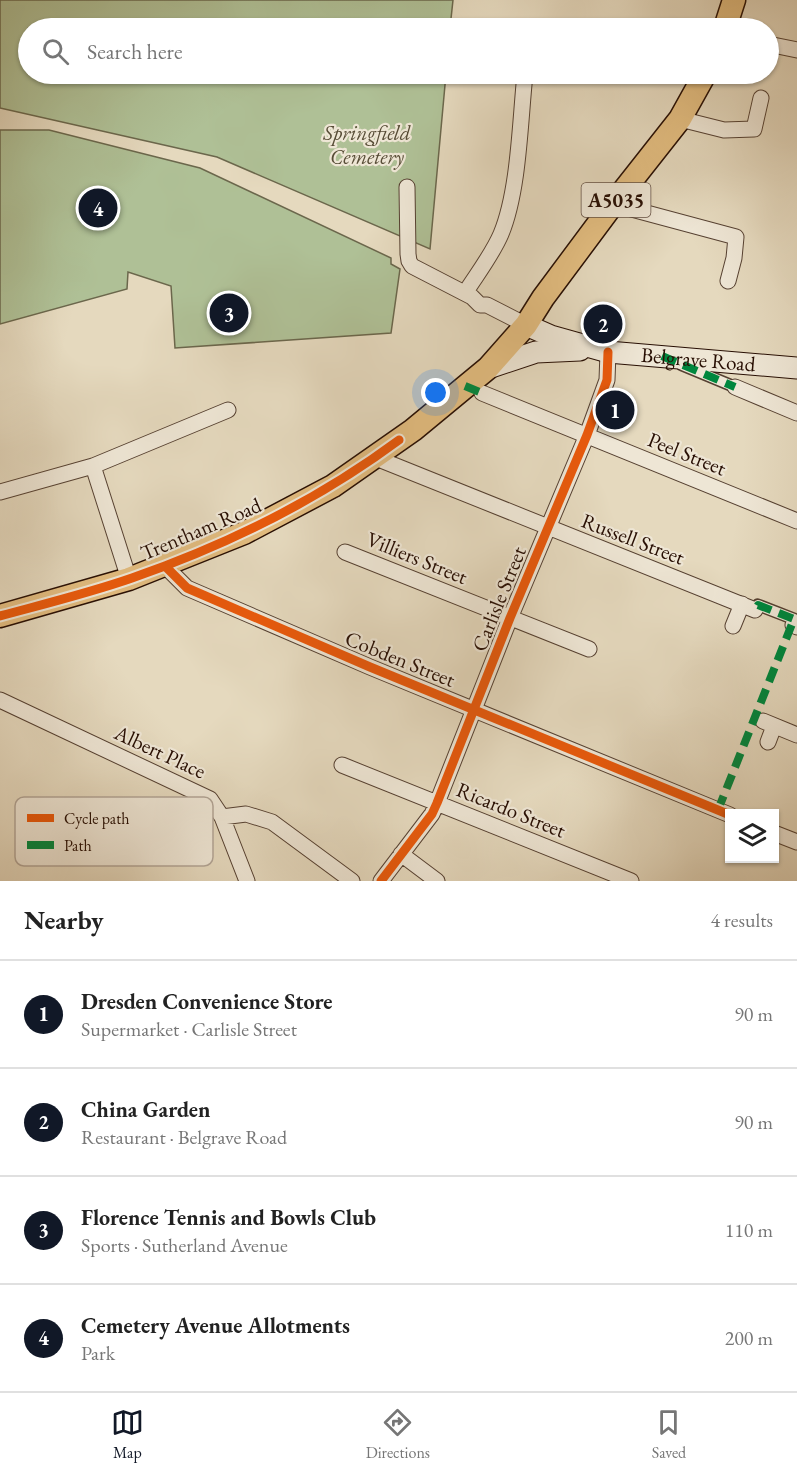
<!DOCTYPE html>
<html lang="en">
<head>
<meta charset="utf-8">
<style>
  :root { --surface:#fff; --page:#f6f6f6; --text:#222; --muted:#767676; --line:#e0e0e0; --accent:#111827 }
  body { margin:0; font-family:"EB Garamond",serif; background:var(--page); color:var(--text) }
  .controls { position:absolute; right:18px; bottom:18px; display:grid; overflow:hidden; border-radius:0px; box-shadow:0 2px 4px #0004 }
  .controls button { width:54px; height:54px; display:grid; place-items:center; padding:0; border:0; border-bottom:2px solid var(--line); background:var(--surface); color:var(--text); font:30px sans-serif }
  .you { position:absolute; left:436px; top:393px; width:21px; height:21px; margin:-15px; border:4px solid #fff; border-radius:50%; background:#1a73e8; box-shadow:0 0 0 9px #1a73e833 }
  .badge { display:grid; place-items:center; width:39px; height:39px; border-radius:50%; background:var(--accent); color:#fff; font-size:20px; font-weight:700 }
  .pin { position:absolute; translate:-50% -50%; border:3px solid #fff; box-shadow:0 2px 6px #0006 }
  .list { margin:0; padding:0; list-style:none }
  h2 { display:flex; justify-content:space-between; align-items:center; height:78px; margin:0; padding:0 24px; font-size:26px }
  h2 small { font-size:20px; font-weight:400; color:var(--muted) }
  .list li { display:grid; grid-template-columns:39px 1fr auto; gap:18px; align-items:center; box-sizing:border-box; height:108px; padding:0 24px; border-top:2px solid var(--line) }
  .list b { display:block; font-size:22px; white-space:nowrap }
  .list p { margin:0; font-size:20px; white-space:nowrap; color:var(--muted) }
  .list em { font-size:20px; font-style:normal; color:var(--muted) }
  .icon { flex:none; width:33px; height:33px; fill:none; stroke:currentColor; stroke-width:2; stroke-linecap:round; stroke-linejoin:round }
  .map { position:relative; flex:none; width:797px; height:881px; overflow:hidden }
  .search { position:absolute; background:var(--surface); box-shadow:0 2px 4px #0004; left:18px; right:18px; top:18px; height:66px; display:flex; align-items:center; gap:15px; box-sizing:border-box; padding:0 21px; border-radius:33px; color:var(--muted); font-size:22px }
  .sheet { height:510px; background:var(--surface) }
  nav { display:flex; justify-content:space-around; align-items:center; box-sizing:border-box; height:84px; border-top:2px solid var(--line); background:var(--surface); font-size:16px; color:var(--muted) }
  nav a { display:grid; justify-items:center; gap:3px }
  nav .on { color:var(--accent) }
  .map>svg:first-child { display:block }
  .green { fill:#afc096; stroke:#6b674c; stroke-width:1.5 }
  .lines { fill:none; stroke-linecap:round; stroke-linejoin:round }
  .pedestrian-casing { stroke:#564132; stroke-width:13 }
  .minor-casing { stroke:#564132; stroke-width:17 }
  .secondary-casing { stroke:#270e03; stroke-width:23 }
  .primary-casing { stroke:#270e03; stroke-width:25 }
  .pedestrian { stroke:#eee6d5; stroke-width:10 }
  .minor { stroke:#eee6d5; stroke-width:15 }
  .secondary { stroke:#eee6d5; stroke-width:21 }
  .primary { stroke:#e2bc7f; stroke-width:22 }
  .quiet { stroke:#00873e; stroke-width:8; stroke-dasharray:15 8; stroke-linecap:butt }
  .cycleway-casing { stroke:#eee6d5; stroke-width:13 }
  .cycleway { stroke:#e8590c; stroke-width:9 }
  .labels { text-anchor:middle; stroke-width:4.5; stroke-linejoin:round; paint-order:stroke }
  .shield { fill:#eee6d5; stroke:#634f42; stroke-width:1.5 }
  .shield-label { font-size:20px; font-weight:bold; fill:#270e03 }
  .park-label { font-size:21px; font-style:italic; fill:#574c36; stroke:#eee6d5 }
  .street-label { font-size:21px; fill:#270e03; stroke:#eee6d5 }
  .key { fill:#eee6d5; stroke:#b2a596; stroke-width:1.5 }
  .key-label { font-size:16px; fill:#270e03 }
</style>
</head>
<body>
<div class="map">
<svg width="797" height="881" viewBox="0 0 797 881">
  <rect width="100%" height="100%" fill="#e5d9be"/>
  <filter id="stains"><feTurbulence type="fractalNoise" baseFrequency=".00333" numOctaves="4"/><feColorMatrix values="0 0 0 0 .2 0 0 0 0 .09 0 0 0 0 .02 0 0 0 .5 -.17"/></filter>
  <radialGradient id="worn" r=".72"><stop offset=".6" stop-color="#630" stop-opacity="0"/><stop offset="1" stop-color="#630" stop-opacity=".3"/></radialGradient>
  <!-- green -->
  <path class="green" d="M 0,0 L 453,0 L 450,28 L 28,28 L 28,74 L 446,74 L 430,249 L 217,157 L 0,108 Z
    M 0,130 L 49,130 L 200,168 L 391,258 L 391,264 L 400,269 L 391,333 L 175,348 L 171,286 L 128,272 L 127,289 L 0,324 Z"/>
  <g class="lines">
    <!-- pedestrian casing -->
    <g class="pedestrian-casing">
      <path id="pedestrian" d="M 682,365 L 735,387
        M 755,610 L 758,605 L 794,619"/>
    </g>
    <!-- minor casing -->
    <g class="minor-casing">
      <path id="minor" d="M 768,44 L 797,50
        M 683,74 L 702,80
        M 680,119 L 724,130 L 754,129 L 761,98
        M 407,187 L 408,254 L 409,261 L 412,266 L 472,297 L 480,305 L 487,305 L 526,325
        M 613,204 L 736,237 L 734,258 L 728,281
        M 465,293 C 477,274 492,255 501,234 C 519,191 520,121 525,74
        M 735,387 L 797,413
        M 482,393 L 797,521
        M 376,458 L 755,610
        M 93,466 L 129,579
        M 0,492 L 93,466 L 228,410
        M 345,552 L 589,649
        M 165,566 L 187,588 L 370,667 L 730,815
        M 793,625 L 797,627
        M 733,626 L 742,604
        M 0,700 L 210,799 L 222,817 L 247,881
        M 763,721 L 797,735
        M 768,742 L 774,726
        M 342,765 L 631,881
        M 222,817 L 246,814 L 272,822 L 352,881
        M 774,833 L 797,842
        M 401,854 L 437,881
        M 381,881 L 432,814 L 437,803 L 510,618 L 587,435 L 607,380 L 608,352"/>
    </g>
    <!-- secondary casing -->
    <g class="secondary-casing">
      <g id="secondary">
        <path id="s1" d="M 526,325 L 551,336 L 608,352 L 797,368"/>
        <path d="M 488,368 L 536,352 L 580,350"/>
      </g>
    </g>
    <!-- primary casing -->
    <g class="primary-casing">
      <path id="primary" d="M 725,28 L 734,0
        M 0,616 L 129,579 L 244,533 L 333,486 L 413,430 L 488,368 L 526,325 L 543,298 L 613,204 L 680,119 L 705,74"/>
    </g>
    <!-- pedestrian -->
    <use href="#pedestrian" class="pedestrian"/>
    <!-- minor -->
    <use href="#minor" class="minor"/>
    <!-- secondary -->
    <use href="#secondary" class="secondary"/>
    <!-- primary -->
    <use href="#primary" class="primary"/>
    <!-- quiet -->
    <path class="quiet" d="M 662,356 L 735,387
      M 465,386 L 482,393
      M 718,810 L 794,619 L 758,605 L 755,610"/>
    <!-- cycleway casing -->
    <g class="cycleway-casing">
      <path id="cycleway" d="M 165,566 L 187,588 L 370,667 L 730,815
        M 0,616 C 44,604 89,593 132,578 C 227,545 318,500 399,440
        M 381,881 L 432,814 L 437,803 L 510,618 L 587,435 L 607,380 L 608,352"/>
    </g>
    <!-- cycleway -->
    <use href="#cycleway" class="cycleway"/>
  </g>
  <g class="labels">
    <!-- shield labels -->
    <rect class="shield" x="581.5" y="183" width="69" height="34" rx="4.5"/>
    <g class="shield-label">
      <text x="616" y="207">A5035</text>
    </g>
    <!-- park labels -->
    <g class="park-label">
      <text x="367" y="140">Springfield<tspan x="367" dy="24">Cemetery</tspan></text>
    </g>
    <!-- street labels -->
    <g class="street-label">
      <text dy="7" stroke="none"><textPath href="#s1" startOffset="177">Belgrave Road</textPath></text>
      <text transform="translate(687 454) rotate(22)" y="7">Peel Street</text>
      <text transform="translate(201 529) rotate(-23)" y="7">Trentham Road</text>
      <text transform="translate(633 539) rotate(21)" y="7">Russell Street</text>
      <text transform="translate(417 558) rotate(22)" y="7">Villiers Street</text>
      <text transform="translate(499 599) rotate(-68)" y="7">Carlisle Street</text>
      <text transform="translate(400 659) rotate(22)" y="7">Cobden Street</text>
      <text transform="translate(160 752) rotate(25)" y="7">Albert Place</text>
      <text transform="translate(511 810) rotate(22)" y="7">Ricardo Street</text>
    </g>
  </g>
  <!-- legend -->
  <rect x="15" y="797" width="198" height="69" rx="9" class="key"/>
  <rect x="27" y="814" width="27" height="8" fill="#e8590c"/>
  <rect x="27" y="841" width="27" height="8" fill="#00873e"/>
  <g class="key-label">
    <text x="64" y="824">Cycle path</text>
    <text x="64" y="851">Path</text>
  </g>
  <rect width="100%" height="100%" filter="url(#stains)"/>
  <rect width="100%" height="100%" fill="url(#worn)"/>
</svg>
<div class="controls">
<button><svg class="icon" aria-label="layers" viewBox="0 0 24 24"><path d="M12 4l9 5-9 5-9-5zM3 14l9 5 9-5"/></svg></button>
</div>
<div class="you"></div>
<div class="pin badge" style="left:615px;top:410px">1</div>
<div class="pin badge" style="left:603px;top:324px">2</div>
<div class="pin badge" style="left:229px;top:313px">3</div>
<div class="pin badge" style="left:98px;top:208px">4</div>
<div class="search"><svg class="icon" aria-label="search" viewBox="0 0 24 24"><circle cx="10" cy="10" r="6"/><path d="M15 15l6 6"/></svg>Search here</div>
</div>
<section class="sheet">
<h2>Nearby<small>4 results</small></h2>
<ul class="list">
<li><span class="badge">1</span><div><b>Dresden Convenience Store</b><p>Supermarket · Carlisle Street</p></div><em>90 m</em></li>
<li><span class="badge">2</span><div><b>China Garden</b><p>Restaurant · Belgrave Road</p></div><em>90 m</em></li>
<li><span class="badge">3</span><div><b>Florence Tennis and Bowls Club</b><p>Sports · Sutherland Avenue</p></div><em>110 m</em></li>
<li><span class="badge">4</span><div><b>Cemetery Avenue Allotments</b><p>Park</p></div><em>200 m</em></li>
</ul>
</section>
<nav>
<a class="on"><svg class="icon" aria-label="map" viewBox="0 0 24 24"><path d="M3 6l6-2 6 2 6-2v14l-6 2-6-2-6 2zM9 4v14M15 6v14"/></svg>Map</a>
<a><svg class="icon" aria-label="directions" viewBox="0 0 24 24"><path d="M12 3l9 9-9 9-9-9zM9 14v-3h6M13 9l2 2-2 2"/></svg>Directions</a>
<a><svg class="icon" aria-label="saved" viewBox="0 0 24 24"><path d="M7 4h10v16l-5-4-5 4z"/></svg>Saved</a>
</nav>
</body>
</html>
